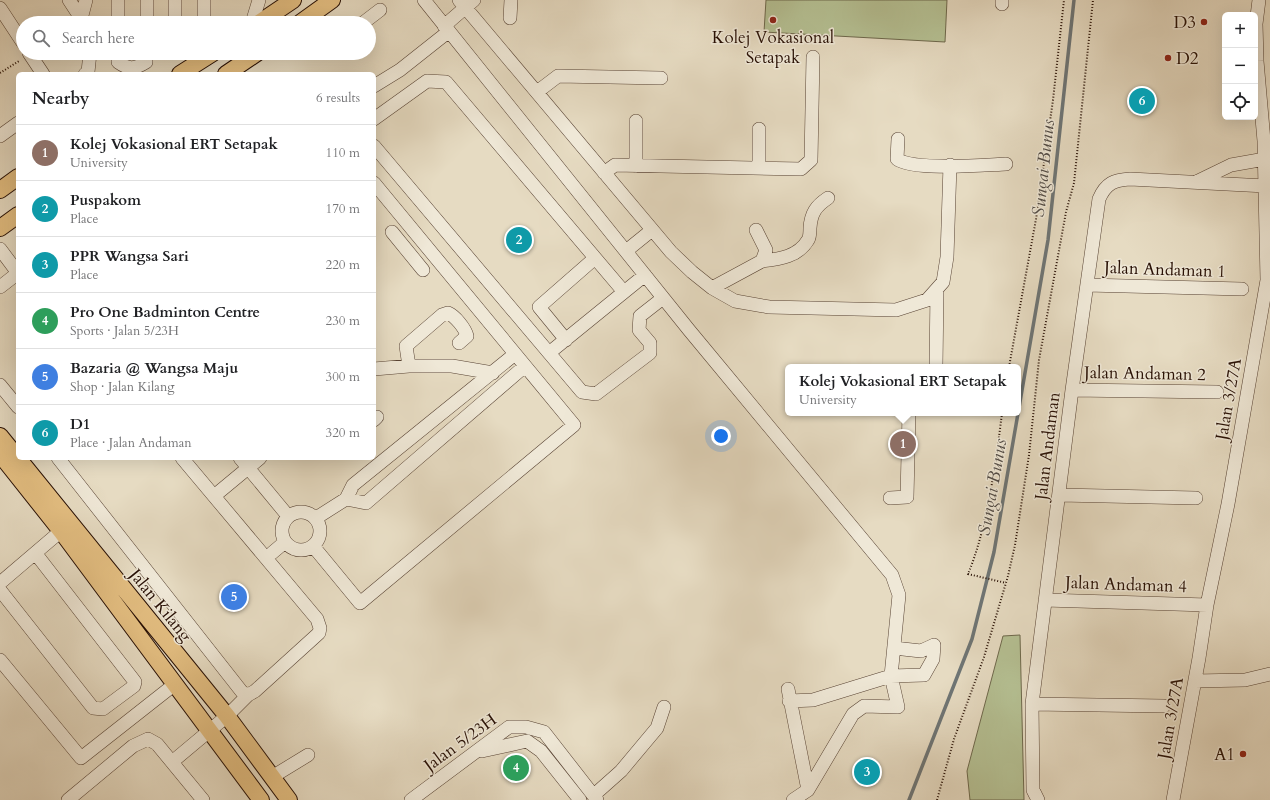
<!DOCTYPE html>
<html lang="en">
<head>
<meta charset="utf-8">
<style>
  :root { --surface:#fff; --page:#f2f2f2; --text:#202124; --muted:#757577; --line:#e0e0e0; --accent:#0b8043 }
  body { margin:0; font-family:Cardo,serif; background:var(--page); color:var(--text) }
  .controls { position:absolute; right:12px; top:12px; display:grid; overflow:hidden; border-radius:6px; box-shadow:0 4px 16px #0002 }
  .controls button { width:36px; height:36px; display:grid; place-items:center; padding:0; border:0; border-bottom:1px solid var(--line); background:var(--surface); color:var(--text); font:20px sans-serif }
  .you { position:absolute; left:721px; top:436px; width:14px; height:14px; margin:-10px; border:3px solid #fff; border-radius:50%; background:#1a73e8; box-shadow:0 0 0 6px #1a73e833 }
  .badge { display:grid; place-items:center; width:26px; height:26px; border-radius:50%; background:var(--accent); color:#fff; font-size:13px; font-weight:700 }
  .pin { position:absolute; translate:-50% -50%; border:2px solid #fff; box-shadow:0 1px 4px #0006 }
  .popup { position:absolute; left:785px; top:364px; width:236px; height:52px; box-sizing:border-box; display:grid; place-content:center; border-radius:6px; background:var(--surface); filter:drop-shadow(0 1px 3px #0005); font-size:13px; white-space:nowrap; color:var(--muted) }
  .popup b { font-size:15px; color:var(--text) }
  .popup::after { content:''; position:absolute; left:50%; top:100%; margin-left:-8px; border:8px solid transparent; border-top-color:var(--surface) }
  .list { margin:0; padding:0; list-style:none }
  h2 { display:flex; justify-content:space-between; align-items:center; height:52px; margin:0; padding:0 16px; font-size:17px }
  h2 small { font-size:13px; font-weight:400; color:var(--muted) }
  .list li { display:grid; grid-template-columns:26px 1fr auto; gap:12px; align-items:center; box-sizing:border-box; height:56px; padding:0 16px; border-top:1px solid var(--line) }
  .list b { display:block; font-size:15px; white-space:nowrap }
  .list p { margin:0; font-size:13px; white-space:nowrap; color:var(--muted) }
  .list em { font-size:13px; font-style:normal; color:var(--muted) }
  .icon { flex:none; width:22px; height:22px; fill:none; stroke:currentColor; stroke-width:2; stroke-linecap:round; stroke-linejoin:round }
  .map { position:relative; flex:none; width:1270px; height:800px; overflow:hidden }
  .search { position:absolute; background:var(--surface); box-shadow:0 4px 16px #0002; left:16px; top:16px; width:360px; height:44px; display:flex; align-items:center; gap:10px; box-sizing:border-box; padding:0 14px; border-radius:22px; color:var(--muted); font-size:15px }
  .panel { position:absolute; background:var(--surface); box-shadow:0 4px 16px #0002; left:16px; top:72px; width:360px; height:388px; border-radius:6px }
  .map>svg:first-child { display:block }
  .green { fill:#b5c093; stroke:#6e684c }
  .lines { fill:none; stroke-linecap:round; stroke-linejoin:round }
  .stream { stroke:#6e7575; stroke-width:3.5 }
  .minor-casing { stroke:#584334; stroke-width:14 }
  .major-casing { stroke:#281005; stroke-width:18 }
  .path { stroke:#281005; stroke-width:2; stroke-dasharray:1 2; stroke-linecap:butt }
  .minor { stroke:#efe8d7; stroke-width:13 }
  .major { stroke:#e3be81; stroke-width:16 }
  .poi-dot { fill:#8f2418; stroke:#efe8d7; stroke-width:1.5 }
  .labels { text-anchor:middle; stroke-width:3; stroke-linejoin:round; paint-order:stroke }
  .poi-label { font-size:17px; fill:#281005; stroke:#efe8d7; text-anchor:end }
  .street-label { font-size:17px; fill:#281005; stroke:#efe8d7 }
  .water-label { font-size:18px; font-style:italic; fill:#514b46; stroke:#efe8d7 }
</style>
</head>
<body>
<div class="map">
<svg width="1270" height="800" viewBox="0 0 1270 800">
  <rect width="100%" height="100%" fill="#e6dbc2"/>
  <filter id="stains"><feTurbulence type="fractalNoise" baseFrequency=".005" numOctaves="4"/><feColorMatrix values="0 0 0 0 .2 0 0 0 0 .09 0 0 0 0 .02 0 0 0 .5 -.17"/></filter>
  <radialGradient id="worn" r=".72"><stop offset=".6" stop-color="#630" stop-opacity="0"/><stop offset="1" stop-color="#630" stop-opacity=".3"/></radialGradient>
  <!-- green -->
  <path class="green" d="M 766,0 L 947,0 L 945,42 L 764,32 Z
    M 1020,635 L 1024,800 L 970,800 L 967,771 L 1003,636 Z"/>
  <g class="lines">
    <!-- stream -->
    <path class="stream" d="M 909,800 L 972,639 L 994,552 L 1048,240 L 1074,0"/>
    <!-- minor casing -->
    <g class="minor-casing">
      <path id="minor" d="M 69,0 L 84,23
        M 175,0 L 175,23
        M 424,0 L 689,330 L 892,575 L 899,595 L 891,676 L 813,700 L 789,701
        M 459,0 L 671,252 L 692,272 L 712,288 L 735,301 L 769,307 L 896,310 L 927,300 L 943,282 L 947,257 L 950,165
        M 1002,4 L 1002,0
        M 0,8 L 23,43
        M 510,18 L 511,0
        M 81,19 L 86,0
        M 118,23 L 118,0
        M 147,23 L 147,0
        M 204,23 L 204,0
        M 252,23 L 259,0
        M 363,23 L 380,10
        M 444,26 L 474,0
        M 29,53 L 43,74
        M 118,53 L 118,62 C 129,70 135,69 146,62 L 146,53
        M 85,74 L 88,72 L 90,53
        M 374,86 L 400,70 L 448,32
        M 537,92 L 558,76 L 661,78
        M 374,119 L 427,81 L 446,82 L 624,292
        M 0,136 L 18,123
        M 898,139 L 897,159 C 913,171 983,165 1006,164
        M 374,146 L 582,392 L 596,394 L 650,353 L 650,343 L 639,330 L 640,316 L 663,298
        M 636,166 L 636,121
        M 759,168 L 759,129
        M 604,173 L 615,165 L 801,169 L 811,160 L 813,57
        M 1196,182 L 1231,165 L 1265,159
        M 392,232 L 423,270
        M 0,249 L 18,273
        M 626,251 L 652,230
        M 762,261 C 779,259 798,257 808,240 C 810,237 810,232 810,228 C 811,213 816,206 828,198
        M 1087,285 L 1242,289
        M 0,287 L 18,273
        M 712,288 L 762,261 L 766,250 L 756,230
        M 566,340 L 539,307 L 595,258
        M 549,353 L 645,275
        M 409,366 L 406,346 L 442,315 L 448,313 C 455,316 465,328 467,336 L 459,343
        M 936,367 L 937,289
        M 374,369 L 409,366 L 452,366 L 493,373
        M 0,385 L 18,407
        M 1072,390 L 1217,392
        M 374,420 L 377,417
        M 58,458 L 242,692 L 248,695
        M 240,458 L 288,516
        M 219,492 L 260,458
        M 1060,495 L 1196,498
        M 890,498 L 907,497 L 909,413
        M 346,499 L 366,503 L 525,366
        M282 531a19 19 0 1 1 38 0a19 19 0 1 1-38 0Z
        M 316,518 L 346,499 L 353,485 L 515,354
        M 313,546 L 360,603 L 574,425 L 374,183
        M 272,553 L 285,542
        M 0,583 L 61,531
        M 0,590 L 93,708 L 103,709 L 134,686 L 135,682 L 132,678 L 36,554
        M 1045,600 L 1207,605
        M 0,660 L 81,758 L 175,684
        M 1195,681 L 1245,680 L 1270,674
        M 788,689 L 808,790
        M 1032,704 L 1164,706
        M 482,751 L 527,741 L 541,751 L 580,800
        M 172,762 L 227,716 L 248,695 L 255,691 L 319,633 L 320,628 L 317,619 L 182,458
        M 272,777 L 308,755
        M 594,795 L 621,771 L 657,728 L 664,707
        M 68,800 L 133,746 L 148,739 L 157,744 L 203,800
        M 411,800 L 509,727 L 526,727 L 544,732 L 597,800
        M 793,800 L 808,790 L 853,714 L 864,706 L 898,707 L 891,676 L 924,675 L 933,659 L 934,645 L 921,651 L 894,648
        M 1038,800 L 1033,790 L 1032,704 L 1072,390 L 1099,199 C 1106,183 1114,180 1130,179 L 1266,186
        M 1173,800 L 1199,658 L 1207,605 L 1228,504 L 1267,280 L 1264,141 L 1257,61 L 1256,24 L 1259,0"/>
    </g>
    <!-- major casing -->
    <g class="major-casing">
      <path id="major" d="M 259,23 L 293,0
        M 300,23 L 332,0
        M 180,74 L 213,53
        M 226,74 L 257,53
        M 0,190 L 18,177
        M 0,228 L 18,215
        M 0,436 L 227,716 L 289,800
        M 0,454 L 61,531 L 261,800"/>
    </g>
    <!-- path -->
    <path class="path" d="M 0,73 L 19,61
      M 1009,367 L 1036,219 L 1053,100 L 1064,0
      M 1002,413 C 996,462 987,529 968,574 L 1006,583
      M 937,800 L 954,739 L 984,657 L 1008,576 L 1015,545 L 1029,455 L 1039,360 L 1066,212 L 1074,183 L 1093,0"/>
    <!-- minor -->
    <use href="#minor" class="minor"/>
    <!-- major -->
    <use href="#major" class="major"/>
  </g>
  <!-- markers -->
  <g class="poi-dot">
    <circle cx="773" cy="20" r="4"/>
    <circle cx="1204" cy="22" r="4"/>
    <circle cx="1168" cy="58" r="4"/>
    <circle cx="1243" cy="754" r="4"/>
  </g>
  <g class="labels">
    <!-- poi labels -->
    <g class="poi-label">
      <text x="1196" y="28">D3</text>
      <text x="773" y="43" text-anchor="middle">Kolej Vokasional<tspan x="773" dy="20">Setapak</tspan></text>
      <text x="1176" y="64" text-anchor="start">D2</text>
      <text x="1235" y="760">A1</text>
    </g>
    <!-- street labels -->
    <g class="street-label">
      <text transform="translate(1165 269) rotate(2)" y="6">Jalan Andaman 1</text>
      <text transform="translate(1145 373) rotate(1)" y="6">Jalan Andaman 2</text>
      <text transform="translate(1228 399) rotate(-80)" y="6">Jalan 3/27A</text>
      <text transform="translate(1047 446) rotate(-83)" y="6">Jalan Andaman</text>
      <text transform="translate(1126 584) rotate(2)" y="6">Jalan Andaman 4</text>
      <text transform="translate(161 605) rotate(51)" y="6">Jalan Kilang</text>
      <text transform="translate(1170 718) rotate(-80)" y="6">Jalan 3/27A</text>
      <text transform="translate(460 742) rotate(-36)" y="6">Jalan 5/23H</text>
    </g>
    <!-- water labels -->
    <g class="water-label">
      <text transform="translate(1043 168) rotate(-84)" y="6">Sungai Bunus</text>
      <text transform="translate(992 487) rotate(-80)" y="6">Sungai Bunus</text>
    </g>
  </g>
  <rect width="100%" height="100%" filter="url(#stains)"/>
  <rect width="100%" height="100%" fill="url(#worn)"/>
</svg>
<div class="controls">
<button>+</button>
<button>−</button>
<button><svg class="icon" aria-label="locate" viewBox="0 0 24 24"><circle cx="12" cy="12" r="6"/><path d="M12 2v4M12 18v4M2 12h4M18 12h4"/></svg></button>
</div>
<div class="you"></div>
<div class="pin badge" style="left:903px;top:444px;background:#8d6e63">1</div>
<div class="popup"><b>Kolej Vokasional ERT Setapak</b>University</div>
<div class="pin badge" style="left:519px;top:240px;background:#0f9aa8">2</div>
<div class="pin badge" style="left:867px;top:772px;background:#0f9aa8">3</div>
<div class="pin badge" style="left:516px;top:768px;background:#2e9e5b">4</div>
<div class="pin badge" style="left:234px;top:597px;background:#3f7fe0">5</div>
<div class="pin badge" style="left:1142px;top:101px;background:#0f9aa8">6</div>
<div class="search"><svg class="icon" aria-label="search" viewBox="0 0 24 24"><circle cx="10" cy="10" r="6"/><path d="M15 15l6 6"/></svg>Search here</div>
<section class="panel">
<h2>Nearby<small>6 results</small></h2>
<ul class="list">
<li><span class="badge" style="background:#8d6e63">1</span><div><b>Kolej Vokasional ERT Setapak</b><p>University</p></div><em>110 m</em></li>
<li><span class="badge" style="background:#0f9aa8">2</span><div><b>Puspakom</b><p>Place</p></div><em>170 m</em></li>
<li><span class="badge" style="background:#0f9aa8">3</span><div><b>PPR Wangsa Sari</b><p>Place</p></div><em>220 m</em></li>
<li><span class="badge" style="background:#2e9e5b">4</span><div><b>Pro One Badminton Centre</b><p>Sports · Jalan 5/23H</p></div><em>230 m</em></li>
<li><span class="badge" style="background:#3f7fe0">5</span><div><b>Bazaria @ Wangsa Maju</b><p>Shop · Jalan Kilang</p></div><em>300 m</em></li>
<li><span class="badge" style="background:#0f9aa8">6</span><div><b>D1</b><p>Place · Jalan Andaman</p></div><em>320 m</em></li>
</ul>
</section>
</div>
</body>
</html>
